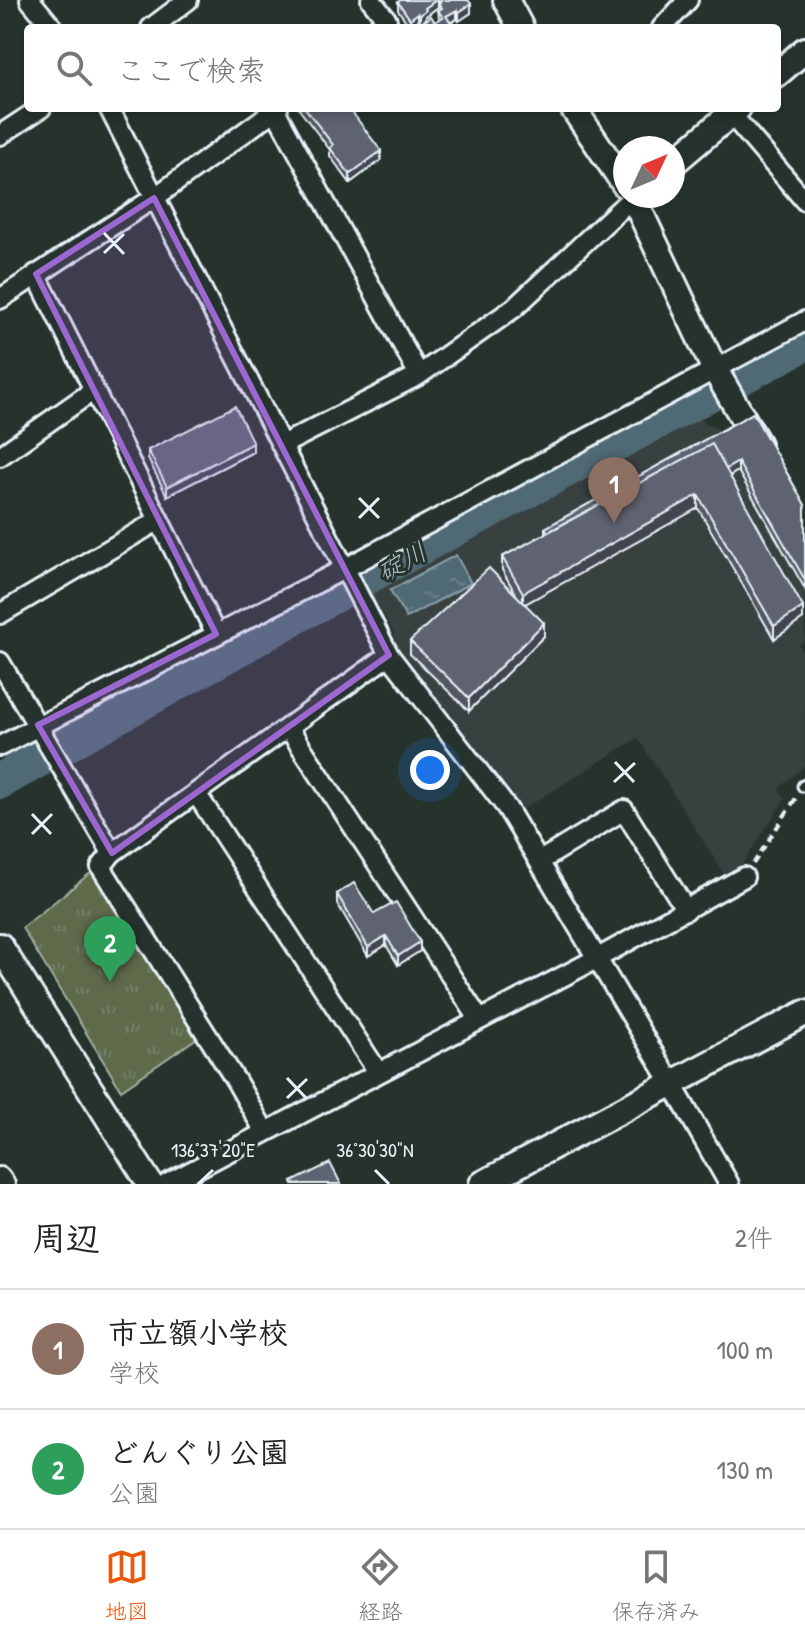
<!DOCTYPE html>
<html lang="ja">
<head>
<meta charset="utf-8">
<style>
  :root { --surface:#fff; --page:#f6f6f6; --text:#222; --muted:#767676; --line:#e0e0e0; --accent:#ea580c }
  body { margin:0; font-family:"Patrick Hand","Klee One",sans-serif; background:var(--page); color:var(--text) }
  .compass { position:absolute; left:613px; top:136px; width:72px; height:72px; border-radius:50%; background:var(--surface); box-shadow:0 4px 12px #0003; rotate:46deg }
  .you { position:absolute; left:430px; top:770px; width:28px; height:28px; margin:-20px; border:6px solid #fff; border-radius:50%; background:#1a73e8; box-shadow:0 0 0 12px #1a73e833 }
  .badge { display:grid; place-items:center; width:52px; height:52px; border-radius:50%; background:var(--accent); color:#fff; font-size:26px; font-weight:700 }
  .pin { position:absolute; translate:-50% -66px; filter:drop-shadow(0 2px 4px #0008) }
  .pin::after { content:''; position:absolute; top:42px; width:28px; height:24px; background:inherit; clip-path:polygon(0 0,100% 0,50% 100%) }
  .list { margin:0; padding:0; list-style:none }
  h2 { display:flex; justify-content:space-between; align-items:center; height:104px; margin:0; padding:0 32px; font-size:34px }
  h2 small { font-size:26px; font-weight:400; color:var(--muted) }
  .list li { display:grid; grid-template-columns:52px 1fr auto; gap:24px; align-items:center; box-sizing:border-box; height:120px; padding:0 32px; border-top:2px solid var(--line) }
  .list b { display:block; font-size:30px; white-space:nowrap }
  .list p { margin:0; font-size:26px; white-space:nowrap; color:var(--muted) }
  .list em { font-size:26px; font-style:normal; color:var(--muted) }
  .icon { flex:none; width:44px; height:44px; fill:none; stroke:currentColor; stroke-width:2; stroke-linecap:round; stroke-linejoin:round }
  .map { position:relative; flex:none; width:805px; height:1184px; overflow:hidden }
  .search { position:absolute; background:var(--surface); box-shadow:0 4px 12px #0003; left:24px; right:24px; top:24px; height:88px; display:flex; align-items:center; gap:20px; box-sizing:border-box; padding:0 28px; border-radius:8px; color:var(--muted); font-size:30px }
  .sheet { height:344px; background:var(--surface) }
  nav { display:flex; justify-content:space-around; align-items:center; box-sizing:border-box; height:112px; border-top:2px solid var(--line); background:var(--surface); font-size:22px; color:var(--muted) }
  nav a { display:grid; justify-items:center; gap:4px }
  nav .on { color:var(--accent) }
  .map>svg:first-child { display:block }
  .built { fill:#374141 }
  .park { fill:url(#park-tufts); stroke:#a3aea2; stroke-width:2 }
  .water { fill:url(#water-ripples); stroke:#8ca0a9; stroke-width:2 }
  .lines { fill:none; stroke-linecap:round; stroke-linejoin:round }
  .river { stroke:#4f6a74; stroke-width:36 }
  .lane-casing { stroke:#e8f1f8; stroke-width:15 }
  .street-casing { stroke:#e8f1f8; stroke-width:24 }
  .secondary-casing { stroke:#e8f1f8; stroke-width:30 }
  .path { stroke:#e8f1f8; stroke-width:4; stroke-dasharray:8 6; stroke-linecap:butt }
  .lane { stroke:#26332d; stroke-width:9 }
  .street { stroke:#26332d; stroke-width:18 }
  .secondary { stroke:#26332d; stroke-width:24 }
  .wall { fill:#525561; stroke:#e8f1f8; stroke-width:2 }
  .shaded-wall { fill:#42454f; stroke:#e8f1f8; stroke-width:2 }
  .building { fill:#5f6371; stroke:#e8f1f8; stroke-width:2 }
  .marked { fill:#9c67d0; fill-opacity:0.2; stroke:#9c67d0; stroke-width:6; stroke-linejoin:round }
  .ticks { fill:none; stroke:#e8f1f8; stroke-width:3 }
  .labels { text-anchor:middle; stroke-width:6; stroke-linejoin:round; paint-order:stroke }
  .water-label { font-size:26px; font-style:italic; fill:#abbbc3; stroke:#26332d }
  .ticks-label { font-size:20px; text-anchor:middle; fill:#e8f1f8; stroke:#26332d; stroke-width:6; stroke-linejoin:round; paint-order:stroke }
</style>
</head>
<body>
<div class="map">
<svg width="805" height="1184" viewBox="0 0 805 1184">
  <defs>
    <pattern id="park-tufts" width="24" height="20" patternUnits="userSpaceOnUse" patternTransform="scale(2)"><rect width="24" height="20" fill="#5e6b4c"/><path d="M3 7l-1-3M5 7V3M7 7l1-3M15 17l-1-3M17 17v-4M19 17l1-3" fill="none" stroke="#758167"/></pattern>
    <pattern id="water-ripples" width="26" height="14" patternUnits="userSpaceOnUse" patternTransform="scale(2)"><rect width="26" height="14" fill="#4f6a74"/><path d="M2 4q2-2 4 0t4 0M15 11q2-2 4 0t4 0" fill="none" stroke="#688089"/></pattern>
  </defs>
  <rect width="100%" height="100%" fill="#26332d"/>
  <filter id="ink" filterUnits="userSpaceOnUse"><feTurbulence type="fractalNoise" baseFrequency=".0125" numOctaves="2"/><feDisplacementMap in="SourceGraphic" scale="16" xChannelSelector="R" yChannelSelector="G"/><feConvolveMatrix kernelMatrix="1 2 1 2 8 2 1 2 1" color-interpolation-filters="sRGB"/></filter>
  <g filter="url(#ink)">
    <!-- built -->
    <path class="built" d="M 697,410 L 704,423 L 732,436 L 805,569 L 805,641 L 799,645 L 805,657 L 805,765 L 779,789 L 785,799 L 736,874 L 726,877 L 638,738 L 520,811 L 401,657 L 394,633 L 368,589 Z"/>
    <!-- park -->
    <path class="park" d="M 93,871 L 200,1036 L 121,1090 L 22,928 Z"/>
    <!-- water -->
    <path class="water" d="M 456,555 L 471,583 L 406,618 L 390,590 Z"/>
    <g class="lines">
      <!-- river -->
      <path class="river" d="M 0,781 L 420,547 L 805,343"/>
      <!-- lane casing -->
      <g class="lane-casing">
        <path id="lane" d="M 803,786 L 805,785"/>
      </g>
      <!-- street casing -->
      <g class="street-casing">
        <path id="street" d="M 30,0 L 53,28
          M 371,0 L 387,20 L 377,28
          M 151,28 L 188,0
          M 662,28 L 688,0
          M 109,108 L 389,655 L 507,808 L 672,1084 L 729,1184
          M 278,108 L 275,110 L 419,375
          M 731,114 L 805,201
          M 0,135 L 41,108
          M 36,274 L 216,634
          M 0,299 L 154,198 L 275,110
          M 282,445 L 419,375 L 514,308 L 633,197
          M 0,456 L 94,390
          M 0,614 L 159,520
          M 0,662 L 112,853 L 101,867 L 236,1081 L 265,1132
          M 288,727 L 479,1019
          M 0,746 L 344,569 L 805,321
          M 196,793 L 378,1072
          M 112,853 L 389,655
          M 540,861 L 624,810 L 686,910
          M 0,1177 L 5,1184
          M 167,1184 L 596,959 L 744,877"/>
      </g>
      <!-- secondary casing -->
      <g class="secondary-casing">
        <path id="secondary" d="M 506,0 L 521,28
          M 777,74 L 805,50
          M 573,108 L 625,185
          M 673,163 L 738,108
          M 633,197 L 714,368 L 758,444
          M 0,946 L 150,1184
          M 482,1184 L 805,1013"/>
      </g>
      <!-- path -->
      <path class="path" d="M 753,864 L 796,798"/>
      <!-- lane -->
      <use href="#lane" class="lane"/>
      <!-- street -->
      <use href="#street" class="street"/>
      <!-- secondary -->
      <use href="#secondary" class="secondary"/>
    </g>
    <!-- wall -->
    <path class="wall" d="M 401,0 L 468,0 L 471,13 L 459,21 L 457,19 L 451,23 L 455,28 L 419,28 L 419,26 L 435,22 L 439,20 L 438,7 L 426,16 L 426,19 L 420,24 L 418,22 L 410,27 L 398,10 L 398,2 Z
      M 298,108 L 349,108 L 381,160 L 350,183 L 330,156 L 330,150 Z
      M 753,413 L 805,505 L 805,589 L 738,471 L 730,476 L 803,619 L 774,639 L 698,508 L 525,604 L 544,636 L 469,711 L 410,654 L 410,641 L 517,596 L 502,570 L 502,557 L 545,534 L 545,528 Z
      M 148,450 L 253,452 L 167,496 L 148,459 Z
      M 337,894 L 374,914 L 420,951 L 398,965 L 386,945 L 368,956 L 337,903 Z"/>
    <!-- shaded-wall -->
    <path class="shaded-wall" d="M 436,0 L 438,0 L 438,7 L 426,16 L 426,19 L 420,24 L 420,15 L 425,8 Z
      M 471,4 L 471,13 L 459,21 L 459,12 Z
      M 457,10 L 457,19 L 446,25 L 446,16 Z
      M 418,13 L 418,22 L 410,27 L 410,19 Z
      M 381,151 L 381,160 L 350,183 L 350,174 Z
      M 253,443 L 253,452 L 167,496 L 167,487 Z
      M 738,462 L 738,471 L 724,479 L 724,470 Z
      M 698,495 L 698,508 L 523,605 L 523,593 Z
      M 803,607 L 803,619 L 774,639 L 774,626 Z
      M 544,623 L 544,636 L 469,711 L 469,698 Z
      M 386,936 L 386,945 L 368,956 L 368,947 Z
      M 420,942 L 420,951 L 398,965 L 398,956 Z"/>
    <!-- building -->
    <path class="building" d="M 401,0 L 436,0 L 425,8 L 426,10 L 420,15 L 418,13 L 410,19 L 398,2 Z
      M 439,0 L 468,0 L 471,4 L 459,12 L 457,10 L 446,16 L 455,28 L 421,28 L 419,26 L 431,16 L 435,22 L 443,17 L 438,11 L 442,8 L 438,4 L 440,2 Z
      M 305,108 L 349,108 L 381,151 L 350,174 L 330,148 L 333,145 Z
      M 235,406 L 253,443 L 167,487 L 148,450 Z
      M 753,413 L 805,505 L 805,580 L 738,462 L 726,469 L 712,444 L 548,532 L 545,528 Z
      M 712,444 L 803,607 L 774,626 L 698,495 L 523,593 L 502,557 Z
      M 489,568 L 544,623 L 469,698 L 410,641 Z
      M 354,883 L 374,914 L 396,902 L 420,942 L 398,956 L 386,936 L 368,947 L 337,894 Z
      M 330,1163 L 341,1184 L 293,1184 L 292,1182 Z"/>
  </g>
  <!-- marked area -->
  <path class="marked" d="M 154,198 L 389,655 L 112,853 L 38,725 L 216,634 L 36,274 Z"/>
  <!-- ticks -->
  <path class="ticks" d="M 104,233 L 124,254M 104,253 L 124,234M 359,498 L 379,518M 359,518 L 379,498M 615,762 L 634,782M 614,782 L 635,763M 32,814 L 51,834M 32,834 L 52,814M 287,1078 L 307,1099M 287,1098 L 307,1079M 375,1170 L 389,1184M 198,1184 L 213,1170"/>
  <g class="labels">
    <!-- water labels -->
    <g class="water-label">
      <text transform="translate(402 562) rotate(-29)" y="9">碇川</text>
    </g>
  </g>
  <g class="ticks-label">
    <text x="375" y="1157">36°30'30"N</text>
    <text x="213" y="1157">136°37'20"E</text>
  </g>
</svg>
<svg class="compass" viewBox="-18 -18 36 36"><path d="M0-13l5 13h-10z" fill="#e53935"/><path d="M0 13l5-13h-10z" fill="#767676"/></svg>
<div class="you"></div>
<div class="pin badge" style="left:614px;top:523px;background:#8d6e63">1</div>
<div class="pin badge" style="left:110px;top:982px;background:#2e9e5b">2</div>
<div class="search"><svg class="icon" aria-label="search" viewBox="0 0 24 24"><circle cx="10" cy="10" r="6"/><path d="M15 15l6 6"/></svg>ここで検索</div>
</div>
<section class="sheet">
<h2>周辺<small>2件</small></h2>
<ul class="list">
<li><span class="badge" style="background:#8d6e63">1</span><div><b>市立額小学校</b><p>学校</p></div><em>100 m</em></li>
<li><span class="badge" style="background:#2e9e5b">2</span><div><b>どんぐり公園</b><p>公園</p></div><em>130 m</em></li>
</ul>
</section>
<nav>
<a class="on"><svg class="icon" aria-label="map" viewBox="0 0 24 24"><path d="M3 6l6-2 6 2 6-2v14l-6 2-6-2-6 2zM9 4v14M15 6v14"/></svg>地図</a>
<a><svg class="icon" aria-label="directions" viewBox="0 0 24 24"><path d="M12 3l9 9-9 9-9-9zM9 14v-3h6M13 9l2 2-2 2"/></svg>経路</a>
<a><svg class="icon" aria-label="saved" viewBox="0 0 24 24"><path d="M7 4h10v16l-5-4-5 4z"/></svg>保存済み</a>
</nav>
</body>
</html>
